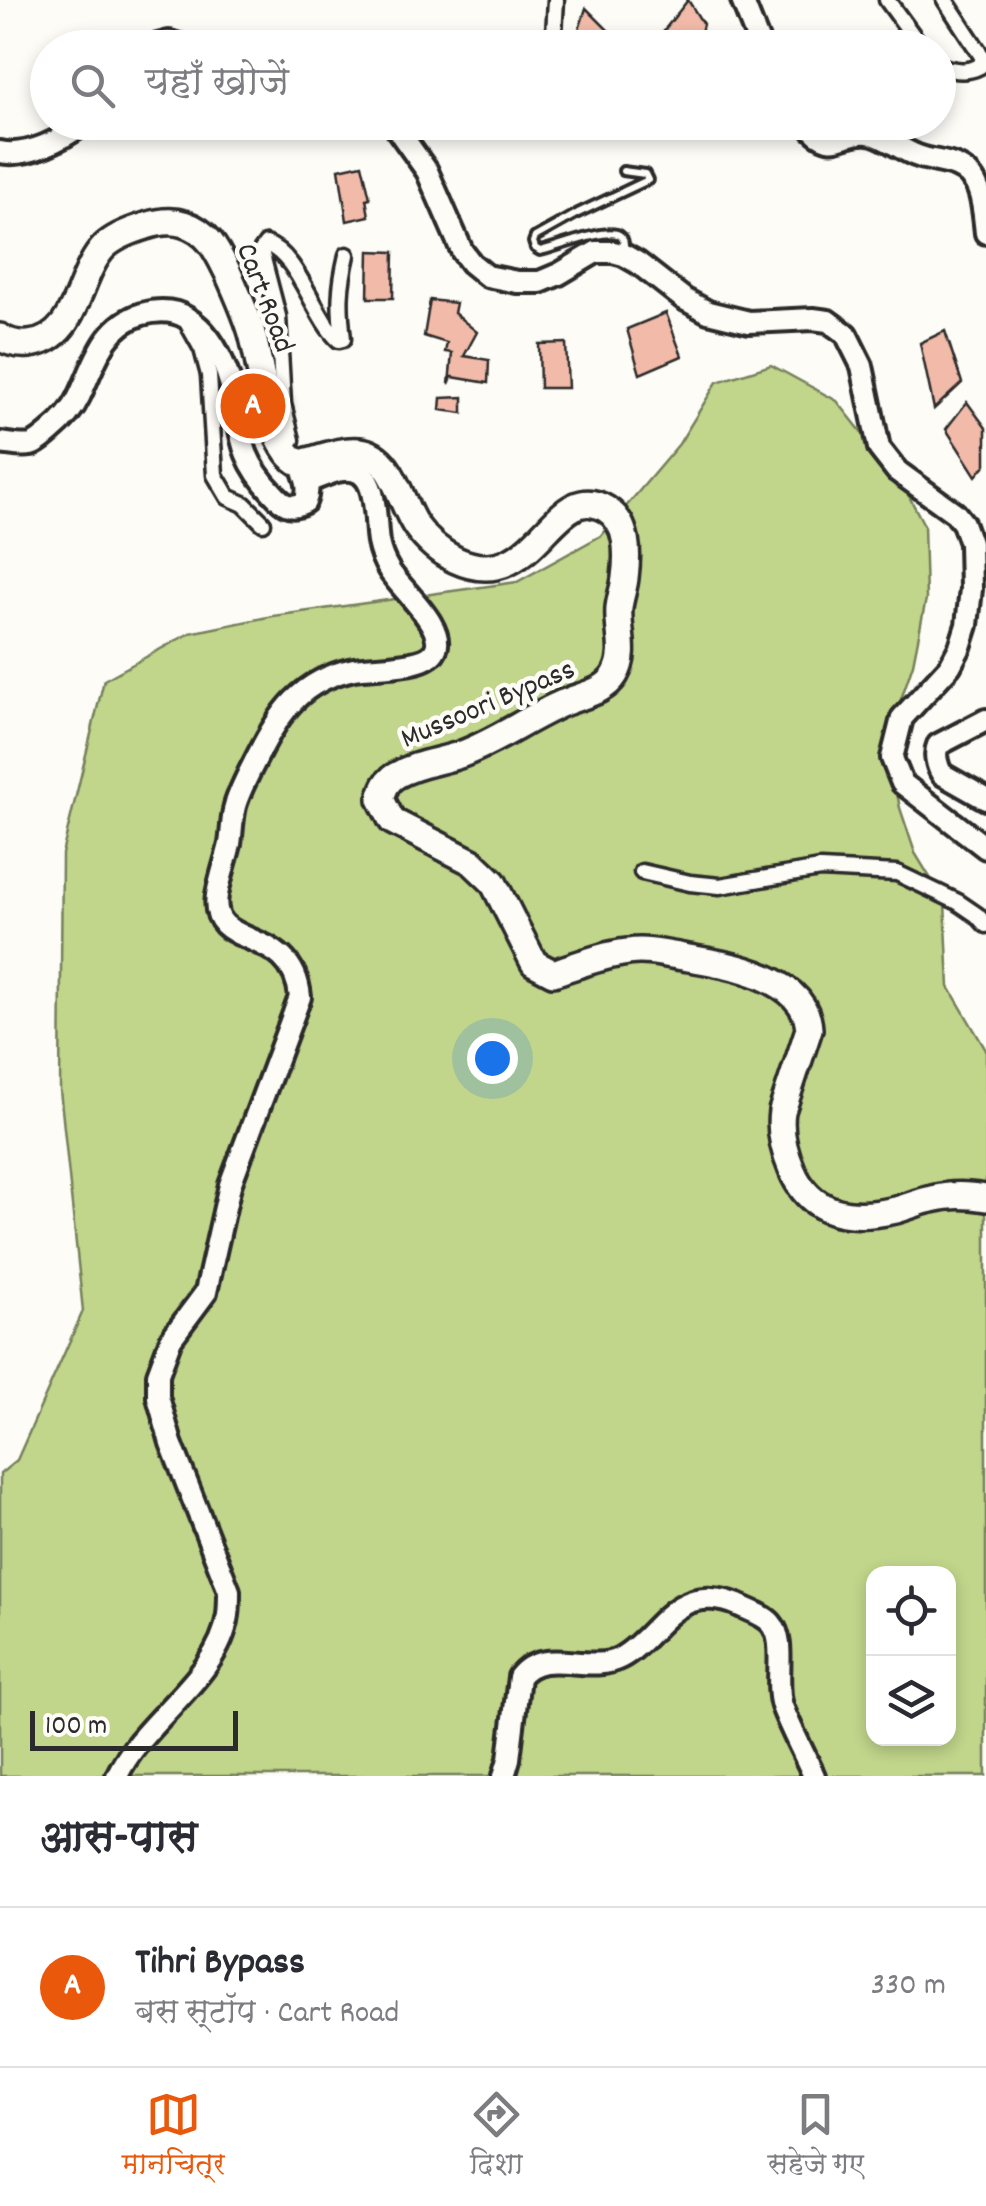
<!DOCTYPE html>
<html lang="hi">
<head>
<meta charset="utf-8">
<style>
  :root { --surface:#fff; --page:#f7f7f7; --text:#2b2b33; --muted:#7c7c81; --line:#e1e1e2; --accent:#ea580c }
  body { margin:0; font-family:Dekko,"Playpen Sans Deva",sans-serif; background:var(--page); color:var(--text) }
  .controls { position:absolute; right:30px; bottom:30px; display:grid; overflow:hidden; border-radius:20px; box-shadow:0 5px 15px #0003 }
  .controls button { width:90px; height:90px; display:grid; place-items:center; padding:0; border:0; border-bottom:2px solid var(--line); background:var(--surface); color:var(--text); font:50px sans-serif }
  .scale { position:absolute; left:30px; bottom:25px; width:208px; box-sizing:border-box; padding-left:10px; border:5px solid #2b2b2b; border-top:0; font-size:28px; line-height:35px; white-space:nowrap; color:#2b2b2b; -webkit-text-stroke:8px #fdfcf7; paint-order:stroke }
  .you { position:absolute; left:492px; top:1058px; width:35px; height:35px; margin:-25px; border:8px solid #fff; border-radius:50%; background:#1a73e8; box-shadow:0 0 0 15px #1a73e833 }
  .badge { display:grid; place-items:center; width:65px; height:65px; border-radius:50%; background:var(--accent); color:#fff; font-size:32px; font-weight:700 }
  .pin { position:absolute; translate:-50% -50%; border:5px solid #fff; box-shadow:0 2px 10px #0006 }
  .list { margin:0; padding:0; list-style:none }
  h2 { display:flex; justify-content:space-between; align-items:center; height:130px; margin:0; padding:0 40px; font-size:42px }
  h2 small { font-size:32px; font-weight:400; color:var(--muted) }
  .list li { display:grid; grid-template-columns:65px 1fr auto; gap:30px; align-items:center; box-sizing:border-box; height:160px; padding:0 40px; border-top:2px solid var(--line) }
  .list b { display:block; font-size:38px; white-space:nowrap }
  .list p { margin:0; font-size:32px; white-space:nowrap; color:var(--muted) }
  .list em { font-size:32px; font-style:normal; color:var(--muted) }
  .icon { flex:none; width:55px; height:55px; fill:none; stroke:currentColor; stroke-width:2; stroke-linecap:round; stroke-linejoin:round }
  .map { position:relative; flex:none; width:986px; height:1776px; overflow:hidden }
  .search { position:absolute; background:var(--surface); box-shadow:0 5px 15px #0003; left:30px; right:30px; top:30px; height:110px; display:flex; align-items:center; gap:25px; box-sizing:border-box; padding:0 35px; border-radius:55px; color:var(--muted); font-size:38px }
  .sheet { height:290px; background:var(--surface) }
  nav { display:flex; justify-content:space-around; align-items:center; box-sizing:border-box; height:140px; border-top:2px solid var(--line); background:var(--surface); font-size:28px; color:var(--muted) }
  nav a { display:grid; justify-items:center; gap:5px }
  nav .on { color:var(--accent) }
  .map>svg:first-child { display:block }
  .green { fill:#c1d58b; stroke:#76805b; stroke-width:2.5; fill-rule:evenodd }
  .building { fill:#f2baa8; stroke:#2b2b2b; stroke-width:2.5 }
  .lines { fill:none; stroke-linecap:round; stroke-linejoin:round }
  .lane-casing { stroke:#2b2b2b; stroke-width:14 }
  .street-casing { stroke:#2b2b2b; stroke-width:21 }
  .secondary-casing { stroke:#2b2b2b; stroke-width:28 }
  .primary-casing { stroke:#2b2b2b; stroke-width:28 }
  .highway-casing { stroke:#2b2b2b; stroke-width:32 }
  .lane { stroke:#fdfcf7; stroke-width:6 }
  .street { stroke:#fdfcf7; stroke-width:14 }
  .secondary { stroke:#fdfcf7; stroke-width:20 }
  .primary { stroke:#fdfcf7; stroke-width:20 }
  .highway { stroke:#fdfcf7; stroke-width:25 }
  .labels { text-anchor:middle; stroke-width:9; stroke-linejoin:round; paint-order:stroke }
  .street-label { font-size:30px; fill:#2b2b2b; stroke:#fdfcf7 }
</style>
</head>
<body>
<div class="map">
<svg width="986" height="1776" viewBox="0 0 986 1776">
  <rect width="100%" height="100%" fill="#fdfcf7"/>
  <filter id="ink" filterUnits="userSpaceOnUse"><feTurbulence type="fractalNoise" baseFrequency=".01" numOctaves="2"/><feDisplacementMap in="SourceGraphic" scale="20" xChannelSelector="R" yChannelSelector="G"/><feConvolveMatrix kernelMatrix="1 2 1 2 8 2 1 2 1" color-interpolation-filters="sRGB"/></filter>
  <g filter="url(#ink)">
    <!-- green -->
    <path class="green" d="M 771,365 L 837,401 L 902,483 L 924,525 L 926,599 L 913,664 L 896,714 L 890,759 L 900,808 L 915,853 L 945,902 L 949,987 L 986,1050 L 986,1776 L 0,1776 L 0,1474 L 17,1460 L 83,1311 L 60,1090 L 62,854 L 104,680 L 190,633 L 273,616 L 517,582 L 602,535 L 679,444 L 717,382 ZM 874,1574 L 948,1574 L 948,1738 L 874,1738 Z"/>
    <!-- building -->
    <path class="building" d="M 688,0 L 703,24 L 699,41 L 694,48 L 650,48 Z
      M 586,8 L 626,48 L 573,48 Z
      M 362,164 L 370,198 L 366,199 L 369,216 L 347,221 L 339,169 Z
      M 369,251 L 394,252 L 393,298 L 368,298 Z
      M 430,300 L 456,303 L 454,313 L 477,332 L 464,356 L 489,360 L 488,383 L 452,377 L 449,384 L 452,353 L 445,352 L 447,343 L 424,336 Z
      M 666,313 L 682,356 L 640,374 L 627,329 Z
      M 945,331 L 962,383 L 934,409 L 920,343 Z
      M 566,343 L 568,388 L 540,388 L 539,344 Z
      M 463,397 L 463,413 L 440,410 L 441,398 Z
      M 967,402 L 986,428 L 986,464 L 976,476 L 946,429 Z"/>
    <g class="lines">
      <!-- lane casing -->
      <g class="lane-casing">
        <path id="lane" d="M 623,171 L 645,174 L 648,180 L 578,213 L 535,237 L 533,242 L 535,248 L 540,251 C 555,248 607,227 619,235 C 625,239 624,244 624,250"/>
      </g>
      <!-- street casing -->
      <g class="street-casing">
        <path id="street" d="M 556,0 L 554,34 L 562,48
          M 887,0 L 922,48
          M 938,65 C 952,71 967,73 980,66 L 983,58 L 945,0
          M 188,324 L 202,349 L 209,375 L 215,475 L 228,497 L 244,504 L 263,523
          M 292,440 L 283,404 L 278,316 L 261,251 L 266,244 C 298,254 314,318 339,340 L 343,339 C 339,305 339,289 347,255
          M 642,872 L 690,883 L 720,886 L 820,869 L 897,873 L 958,902 L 977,915 L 986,925"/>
      </g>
      <!-- secondary casing -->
      <g class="secondary-casing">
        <path id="secondary" d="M 742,0 L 761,48
          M 147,48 L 169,42 L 189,48
          M 392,122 L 427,171 L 462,251 L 471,263 L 487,276 L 517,282 L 540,282 L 559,274 L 596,252 L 613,252 L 624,255 L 638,263 L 684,299 L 708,312 L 749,322 L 813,319 L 828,321 L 846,334 L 862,366 L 879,448 L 897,471 L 955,513 L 963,523 L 970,543 L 971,589 L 967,625 L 960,647 L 950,666 L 902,718 L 892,758 L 902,783 L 986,848
          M 806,122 C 832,156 843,129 869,133 C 886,136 902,151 918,156 C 931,161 944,161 956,166 C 983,177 983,208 986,233
          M 0,152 C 28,158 63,139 86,122
          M 986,720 L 938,745 C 934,754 937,766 942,774 L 986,799
          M 117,1776 C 143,1719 219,1679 228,1615 C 229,1607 229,1599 229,1591 L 171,1443 L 158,1397 L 158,1374 L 171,1339 L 206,1292 L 230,1185 L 300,997 C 293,923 208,953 217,895 C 220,878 226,861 230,844 C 232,831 232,818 235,806 C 240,789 249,773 257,757 C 279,713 301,680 354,669 C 372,666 423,668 434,652 C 450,630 400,589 389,570 C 384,562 380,552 378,542 C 374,519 380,465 343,470 C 331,471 319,478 307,482
          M 504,1776 L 509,1759 L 519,1677 C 543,1645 588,1675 620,1658 C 645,1645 660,1616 685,1604 C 701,1596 722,1598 738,1605 C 748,1610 764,1615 771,1623 C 787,1641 774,1681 782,1706 C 791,1730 804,1753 814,1776"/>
      </g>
      <!-- primary casing -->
      <g class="primary-casing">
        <path id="primary" d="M 0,443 C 10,444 21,447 31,445 C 38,443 44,437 50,432 C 61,423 73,410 79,397 C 95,364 103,326 142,314 C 157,310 173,309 187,318 C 207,330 219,351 227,373 C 245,423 231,449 273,493 C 283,504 290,510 305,502 C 311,488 305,476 300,463"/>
      </g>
      <!-- highway casing -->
      <g class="highway-casing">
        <path id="highway" d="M 0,337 C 9,343 18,345 29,344 C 79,339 76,275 105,246 C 116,236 133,230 146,226 C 158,222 172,220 184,224 C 209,232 217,251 228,273 C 236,291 245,311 251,330 C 261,361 269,450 300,463 C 319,459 340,449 359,451 C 393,454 400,503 416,526 C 426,540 441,553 456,560 C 536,597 553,476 606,509 C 629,523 628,554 625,578 C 624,588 620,598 619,608 C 617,631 628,653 615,675 C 604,693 581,695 563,703 C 528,718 497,741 462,754 C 440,762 418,763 397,775 C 387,780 384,788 381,799 L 392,821 L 472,862 L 493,882 L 534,963 L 553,973 C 578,965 602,955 628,952 C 646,949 665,954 683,957 C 724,964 806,975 809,1029 L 782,1111 C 779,1131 784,1151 792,1170 C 811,1216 852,1220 896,1210 C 908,1207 920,1201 932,1199 C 951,1194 967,1195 986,1198"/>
      </g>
      <!-- lane -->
      <use href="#lane" class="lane"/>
      <!-- street -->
      <use href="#street" class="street"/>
      <!-- secondary -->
      <use href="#secondary" class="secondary"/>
      <!-- primary -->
      <use href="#primary" class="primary"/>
      <!-- highway -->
      <use href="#highway" class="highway"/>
    </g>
  </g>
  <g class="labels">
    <!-- street labels -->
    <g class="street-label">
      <text transform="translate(267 297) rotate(69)" y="10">Cart Road</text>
      <text transform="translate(487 702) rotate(-23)" y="10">Mussoori Bypass</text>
    </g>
  </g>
</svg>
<div class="controls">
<button><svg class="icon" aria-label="locate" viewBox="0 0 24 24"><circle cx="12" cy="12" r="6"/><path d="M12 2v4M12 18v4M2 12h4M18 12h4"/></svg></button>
<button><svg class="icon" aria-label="layers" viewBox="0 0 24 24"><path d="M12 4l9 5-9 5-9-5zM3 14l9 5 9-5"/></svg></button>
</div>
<div class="scale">100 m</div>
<div class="you"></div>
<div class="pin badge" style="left:253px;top:406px">A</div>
<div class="search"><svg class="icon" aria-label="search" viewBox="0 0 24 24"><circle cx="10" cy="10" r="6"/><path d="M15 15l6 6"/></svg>यहाँ खोजें</div>
</div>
<section class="sheet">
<h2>आस-पास<small></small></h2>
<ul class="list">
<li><span class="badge">A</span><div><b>Tihri Bypass</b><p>बस स्टॉप · Cart Road</p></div><em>330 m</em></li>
</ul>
</section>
<nav>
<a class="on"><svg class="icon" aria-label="map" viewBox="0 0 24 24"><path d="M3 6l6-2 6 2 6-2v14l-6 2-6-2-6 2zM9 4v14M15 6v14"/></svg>मानचित्र</a>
<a><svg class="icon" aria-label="directions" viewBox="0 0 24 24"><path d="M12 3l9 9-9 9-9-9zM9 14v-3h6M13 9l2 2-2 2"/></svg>दिशा</a>
<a><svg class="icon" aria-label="saved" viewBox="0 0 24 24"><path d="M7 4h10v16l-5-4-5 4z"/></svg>सहेजे गए</a>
</nav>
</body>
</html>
